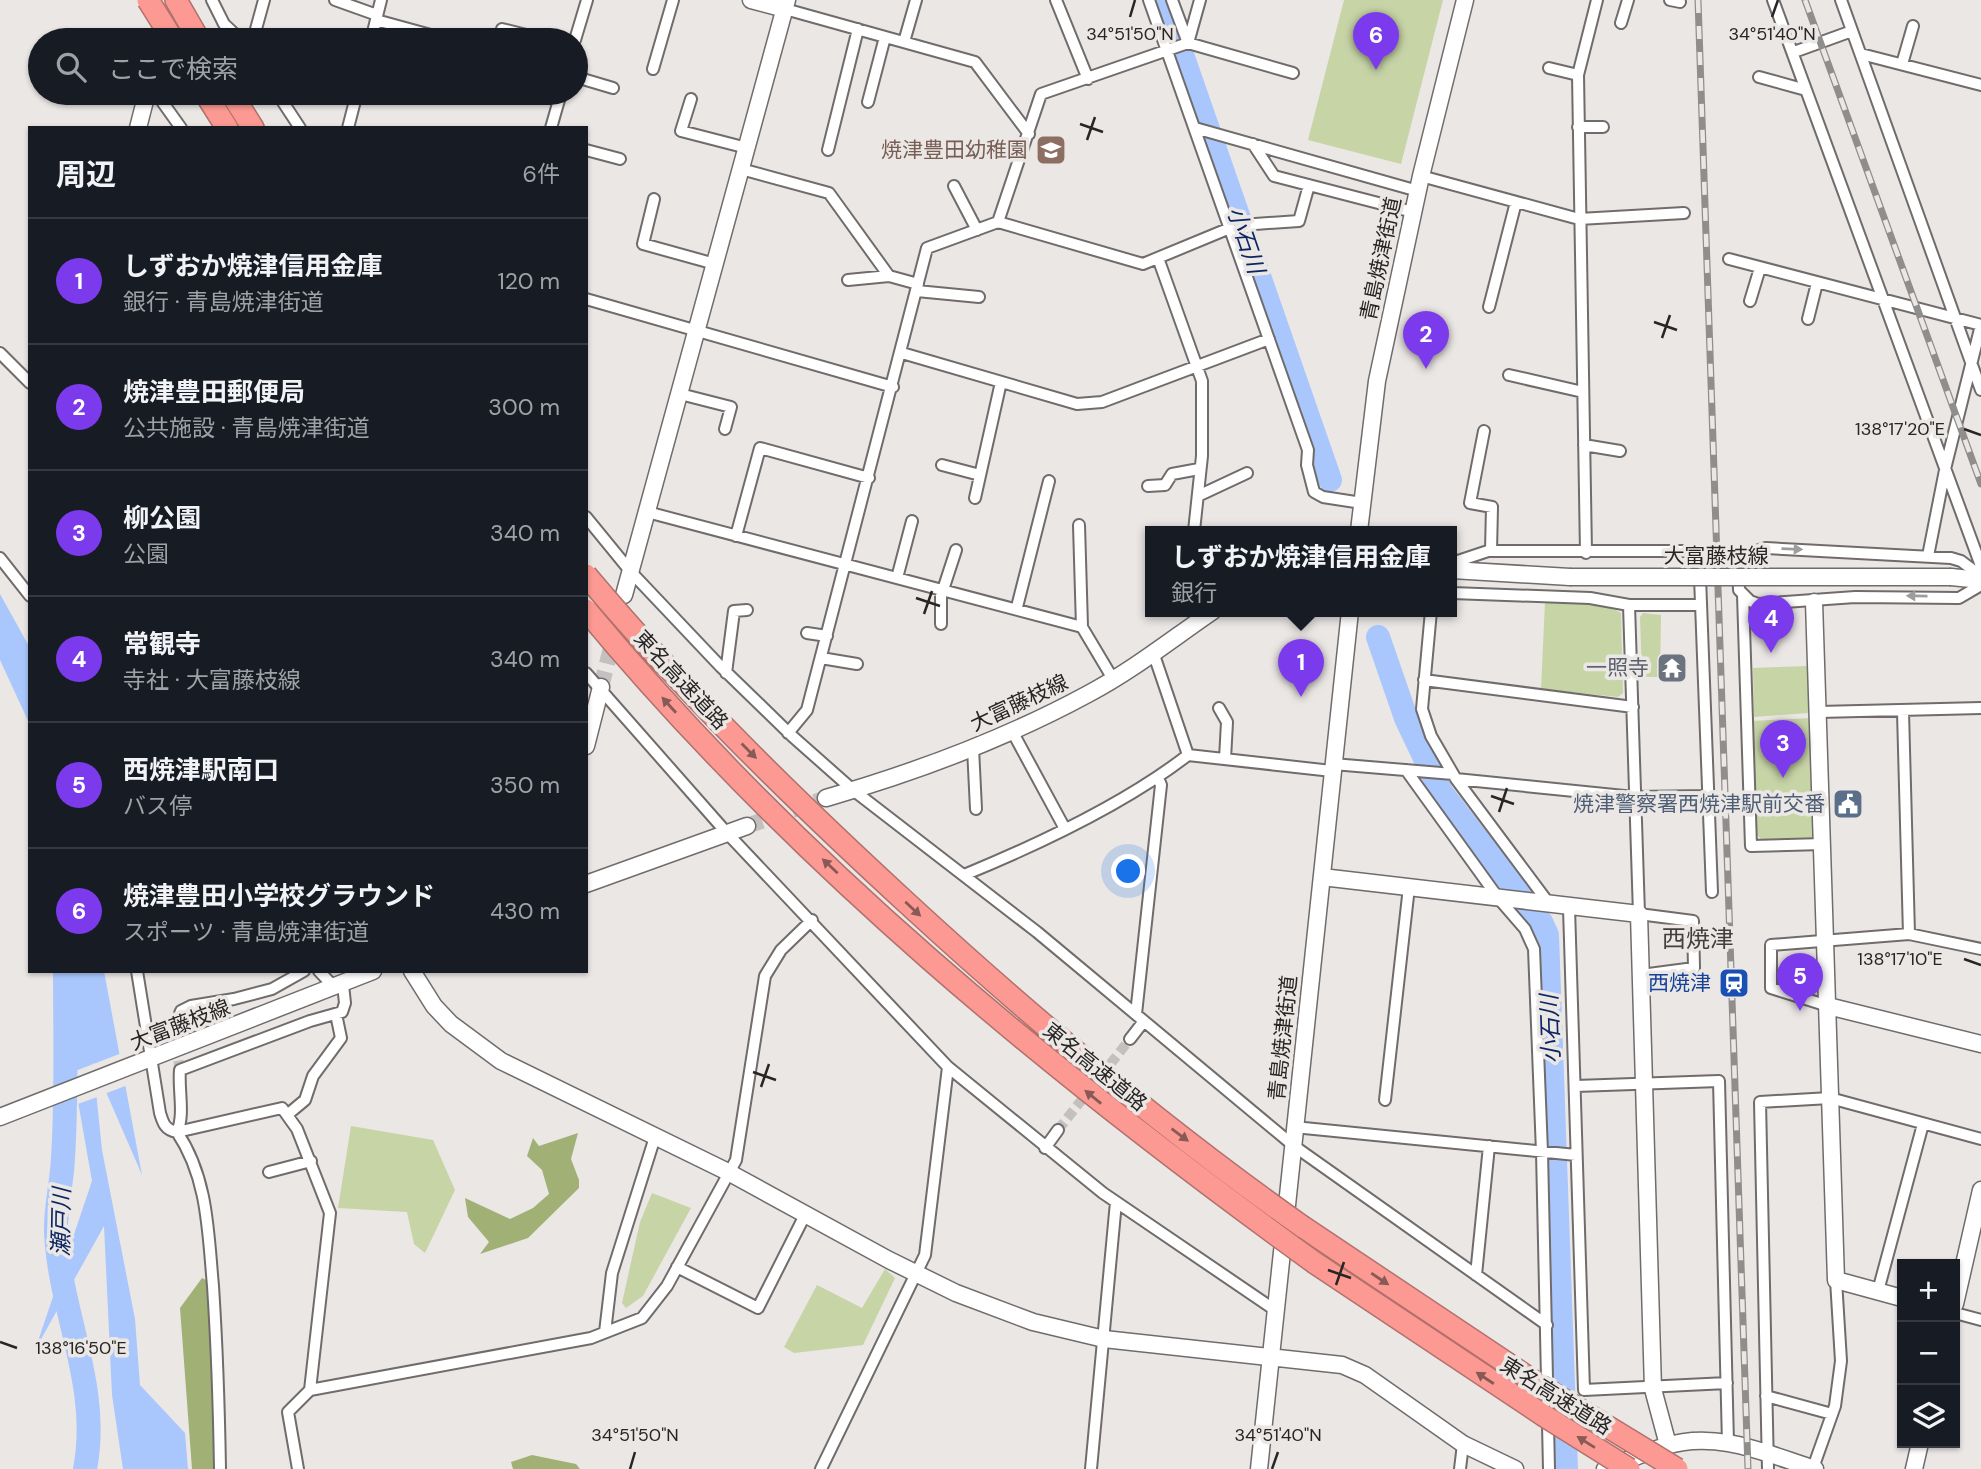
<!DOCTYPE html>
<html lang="ja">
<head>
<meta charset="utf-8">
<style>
  :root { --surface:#171b24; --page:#20242c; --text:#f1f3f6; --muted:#9ea1a6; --line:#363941; --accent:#7c3aed }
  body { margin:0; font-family:"DM Sans","Noto Sans JP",sans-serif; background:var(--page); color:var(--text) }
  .controls { position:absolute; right:21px; bottom:21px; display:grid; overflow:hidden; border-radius:0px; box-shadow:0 2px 5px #0004 }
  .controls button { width:63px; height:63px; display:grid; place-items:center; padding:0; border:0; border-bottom:2px solid var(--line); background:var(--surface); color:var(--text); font:35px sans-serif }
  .you { position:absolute; left:1129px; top:872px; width:24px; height:24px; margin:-18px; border:5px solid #fff; border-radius:50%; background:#1a73e8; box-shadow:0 0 0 10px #1a73e833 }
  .badge { display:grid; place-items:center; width:46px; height:46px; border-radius:50%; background:var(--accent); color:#fff; font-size:23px; font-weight:700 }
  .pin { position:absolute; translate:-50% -58px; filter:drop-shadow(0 2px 4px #0008) }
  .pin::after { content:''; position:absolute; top:37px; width:24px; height:21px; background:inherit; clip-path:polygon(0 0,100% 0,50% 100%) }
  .popup { position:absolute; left:1145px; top:526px; width:312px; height:91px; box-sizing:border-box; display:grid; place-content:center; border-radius:0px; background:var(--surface); filter:drop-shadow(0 2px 5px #0005); font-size:23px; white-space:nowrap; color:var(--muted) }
  .popup b { font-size:26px; color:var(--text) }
  .popup::after { content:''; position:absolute; left:50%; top:100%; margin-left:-14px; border:14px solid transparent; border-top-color:var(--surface) }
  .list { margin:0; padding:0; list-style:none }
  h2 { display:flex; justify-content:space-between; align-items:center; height:91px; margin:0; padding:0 28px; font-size:30px }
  h2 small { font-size:23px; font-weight:400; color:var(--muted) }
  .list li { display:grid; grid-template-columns:46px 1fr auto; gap:21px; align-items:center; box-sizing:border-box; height:126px; padding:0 28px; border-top:2px solid var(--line) }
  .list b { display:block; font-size:26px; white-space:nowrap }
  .list p { margin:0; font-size:23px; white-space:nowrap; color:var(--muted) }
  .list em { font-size:23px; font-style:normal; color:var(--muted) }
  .icon { flex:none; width:38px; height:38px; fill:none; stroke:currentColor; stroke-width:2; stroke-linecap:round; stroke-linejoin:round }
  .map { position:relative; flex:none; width:1981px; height:1469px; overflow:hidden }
  .search { position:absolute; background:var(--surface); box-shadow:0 2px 5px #0004; left:28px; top:28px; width:560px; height:77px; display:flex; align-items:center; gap:18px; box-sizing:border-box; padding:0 24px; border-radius:38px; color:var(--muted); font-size:26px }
  .panel { position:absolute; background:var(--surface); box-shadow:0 2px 5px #0004; left:28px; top:126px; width:560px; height:847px; border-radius:0px }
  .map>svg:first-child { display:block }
  .green { fill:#c7d4a6 }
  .forest { fill:#a1b176 }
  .water { fill:#aac7fd }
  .pier { fill:#ebe7e5 }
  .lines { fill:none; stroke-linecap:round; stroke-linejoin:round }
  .river { stroke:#aac7fd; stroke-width:24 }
  .street-tunnel { stroke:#c4c0bf; stroke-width:10; stroke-dasharray:10 5; stroke-linecap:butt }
  .secondary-tunnel { stroke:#c4c0bf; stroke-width:16; stroke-dasharray:16 8; stroke-linecap:butt }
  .street-casing { stroke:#706c6b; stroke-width:14 }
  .secondary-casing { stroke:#706c6b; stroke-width:19 }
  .highway-casing { stroke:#b1716c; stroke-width:24 }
  .street { stroke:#fff; stroke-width:10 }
  .secondary { stroke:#fff; stroke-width:16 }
  .highway { stroke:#fc9992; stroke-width:21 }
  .rail-casing { stroke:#908e8c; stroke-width:7 }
  .rail { stroke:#ebe7e5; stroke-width:4.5; stroke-dasharray:13; stroke-linecap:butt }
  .secondary-bridge-casing { stroke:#706c6b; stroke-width:19; stroke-linecap:butt }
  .highway-bridge-casing { stroke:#b1716c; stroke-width:24; stroke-linecap:butt }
  .secondary-bridge { stroke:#fff; stroke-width:16 }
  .highway-bridge { stroke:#fc9992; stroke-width:21 }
  .oneway { fill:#9e9d9d }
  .oneway2 { fill:#875a56 }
  .ticks { fill:none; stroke:#272625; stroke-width:2.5 }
  .labels { text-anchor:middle; stroke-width:7; stroke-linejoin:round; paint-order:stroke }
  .education-label { font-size:21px; fill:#785e54; stroke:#ebe7e5; text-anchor:end }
  .street-label { font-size:21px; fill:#272625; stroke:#ebe7e5 }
  .worship-label { font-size:21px; fill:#5b616d; stroke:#ebe7e5; text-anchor:end }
  .service-label { font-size:21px; fill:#4e5e75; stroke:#ebe7e5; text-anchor:end }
  .transit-label { font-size:21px; fill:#164399; stroke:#ebe7e5; text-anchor:end }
  .water-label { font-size:23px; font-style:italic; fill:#0b2662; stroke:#ebe7e5 }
  .quarter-label { font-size:24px; fill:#423f3e; stroke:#ebe7e5 }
  .ticks-label { font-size:18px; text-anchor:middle; fill:#272625; stroke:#ebe7e5; stroke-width:7; stroke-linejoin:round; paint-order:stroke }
</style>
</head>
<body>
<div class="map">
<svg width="1981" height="1469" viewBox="0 0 1981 1469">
  <rect width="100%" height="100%" fill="#ebe7e5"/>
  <!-- green -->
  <path class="green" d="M 1344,0 L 1443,0 L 1401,164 L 1308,140 Z
    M 1545,602 C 1569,602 1600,599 1621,613 L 1623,693 L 1618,697 L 1541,689 Z
    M 1643,613 L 1661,615 L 1660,677 L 1642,677 L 1640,617 Z
    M 1808,666 L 1808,713 L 1754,717 L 1753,668 Z
    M 1810,718 L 1814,836 L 1807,840 L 1762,840 L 1757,835 L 1752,721 Z
    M 351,1126 L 433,1140 L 455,1190 L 425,1253 L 414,1244 L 407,1212 L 338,1208 Z
    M 652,1193 L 691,1208 L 643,1296 L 626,1308 L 622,1303 L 640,1222 Z
    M 885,1269 L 895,1278 L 863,1345 L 794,1353 L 784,1347 L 817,1285 L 862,1308 Z"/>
  <!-- forest -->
  <path class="forest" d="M 578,1133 L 571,1159 L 579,1180 L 579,1188 L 528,1238 L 480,1254 L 489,1242 L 468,1217 L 465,1198 L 510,1219 L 533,1208 L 549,1194 L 542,1170 L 527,1156 L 533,1138 L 539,1146 Z
    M 202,1278 L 208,1281 L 220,1469 L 192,1469 L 180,1308 Z
    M 532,1455 L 576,1464 L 580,1469 L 513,1469 L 511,1462 Z"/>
  <!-- water -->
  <path class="water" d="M 0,594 L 30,648 L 30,725 L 0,660 Z
    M 55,971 L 104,971 L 142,1175 L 93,1062 L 102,1150 L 135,1319 L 140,1385 L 185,1433 L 188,1469 L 123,1469 L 112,1395 L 104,1226 L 35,1350 L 92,1181 Z"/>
  <!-- pier -->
  <path class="pier" d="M 122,1053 L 128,1085 L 104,1094 L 98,1081 L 100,1096 L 75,1105 L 70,1073 Z"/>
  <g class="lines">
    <!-- river -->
    <path class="river" d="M 1163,0 L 1330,480
      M 1378,637 L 1406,718 L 1441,792 L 1541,922 L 1547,935 L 1566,1469
      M 65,971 C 65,1033 67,1096 63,1158 C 62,1183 55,1208 56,1233 C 60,1313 101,1387 85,1469"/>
    <!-- street-tunnel -->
    <path class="street-tunnel" d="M 173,1031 L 180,1070
      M 1101,1076 L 1130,1039
      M 1058,1130 L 1091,1088"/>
    <!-- secondary-tunnel -->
    <path class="secondary-tunnel" d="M 601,687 L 622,605
      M 747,826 L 826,798"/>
    <!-- street casing -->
    <g class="street-casing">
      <path id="street" d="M 212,0 L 224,24 L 241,40
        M 335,0 L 377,15
        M 1056,0 L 1088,79
        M 1149,0 L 1308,450 L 1307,465 L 1314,492 L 1323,497 L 1362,503
        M 1172,0 L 1188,43 L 1293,73
        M 1670,0 L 1680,2
        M 1773,0 L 1981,566
        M 1841,0 L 1981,390
        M 785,9 L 975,62 L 1029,134
        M 376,20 L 449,40
        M 1621,23 L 1628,0
        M 502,29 L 546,40
        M 253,40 L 264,0
        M 371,40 L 381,0
        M 575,40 L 587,0
        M 904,42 L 916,0
        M 1794,52 L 1852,31
        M 1861,54 L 1981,85
        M 1902,64 L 1913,26
        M 1549,68 L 1578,75
        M 653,69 L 673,0
        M 576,77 L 613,88
        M 1759,77 L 1806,90
        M 156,93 L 181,128
        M 277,93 L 300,128
        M 691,99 L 681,131 L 747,148
        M 868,102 L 885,37
        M 1578,127 L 1603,127
        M 348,128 L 357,93
        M 551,128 L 561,93
        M 1195,128 L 1418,191
        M 1253,144 L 1274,176 L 1413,212
        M 586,150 L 620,159
        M 828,150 L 858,29
        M 741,169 L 829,193 L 889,276
        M 1421,176 L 1579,219 L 1684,213
        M 954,186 L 977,230
        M 654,199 L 643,244 L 715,264
        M 998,222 L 1143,264 L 1230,228
        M 1231,232 L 1255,224 L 1299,221 L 1309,185
        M 1158,258 L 1202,381 L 1202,456 L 1194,531
        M 1729,259 L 1981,325
        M 848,280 L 889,276 L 918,284
        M 917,291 L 979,297
        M 586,299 L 893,387
        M 1750,301 L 1760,268
        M 1489,307 L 1516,202
        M 1808,319 L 1817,283
        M 0,353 L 30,383
        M 902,353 L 1077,404 L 1102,402 L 1269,339
        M 1509,375 L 1583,392
        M 680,394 L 731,407 L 725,429
        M 1484,431 L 1470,503 L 1492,507 L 1491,551
        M 1584,445 L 1620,451
        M 942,465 L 980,475
        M 1148,486 L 1165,485 L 1172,474 L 1199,469
        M 1200,495 L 1247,473
        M 975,498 L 1001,382
        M 647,512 L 1082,627 L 1113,679
        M 586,517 L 631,572 L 721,667 L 792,736 L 853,790 L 1037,932 L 1294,1146 L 1547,1325
        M 1079,525 L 1082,627
        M 736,536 L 760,448 L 869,478
        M 1586,553 L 1578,75 L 1597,0
        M 1928,556 L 1946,465 L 1981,325
        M 0,558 L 30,596
        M 1452,563 L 1488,551 L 1699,551 L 1712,892
        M 1981,576 L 1961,561 L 1951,558 L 1766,548 L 1747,554 L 1738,566 L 1739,590 L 1750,601 L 1758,604 L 1855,597 L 1959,598 L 1981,585
        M 897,578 L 912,521
        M 1452,593 L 1590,598 L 1629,605 L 1701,605
        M 1743,595 L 1751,846 L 1823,844
        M 1629,605 L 1639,914 L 1693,921 L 1694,968 L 1641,975
        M 1017,607 L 1049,481
        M 1431,611 L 1422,709 L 1431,736 L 1456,779 L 1634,797 L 1707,796
        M 941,624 L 941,596 L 956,550
        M 807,633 L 827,636
        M 821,658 L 857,664
        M 586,673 L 726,832 L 948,1067 L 1103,1193 L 1275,1310
        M 726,673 L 734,611 L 747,610
        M 1424,680 L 1633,707
        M 1219,708 L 1227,722 L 1225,759
        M 1819,712 L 1981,708
        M 1903,712 L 1909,934
        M 1012,731 L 1064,827
        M 788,733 L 807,710 L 927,248 L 998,222 L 1041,94 L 1188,43 L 1200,0
        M 973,748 L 976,809
        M 1188,755 L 1332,771
        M 1333,764 L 1453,774
        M 1406,770 L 1499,899 L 1525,929 L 1534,949 L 1542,1152 L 1549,1469
        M 1456,779 L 1550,905
        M 964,875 C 1037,845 1126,803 1188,755 L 1153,652
        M 1569,908 L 1584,1390 L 1727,1383
        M 137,971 L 160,1113 C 163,1123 165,1130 177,1132 C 185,1115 178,1089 180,1070 L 310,1021 L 342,1012 L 345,1003 L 343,985
        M 319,971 L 335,988
        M 1828,1006 L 1771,988 L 1771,945 L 1909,934 L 1981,949
        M 1136,1014 L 1161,785 L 1158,778
        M 173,1031 L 181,1011 L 191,1006 L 234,999 L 272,989 L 304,971
        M 1130,1039 L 1144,1021
        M 1576,1086 L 1719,1081 L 1728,1443
        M 1385,1100 L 1409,887
        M 287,1115 L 305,1100 L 313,1076 L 341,1038 L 336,1014
        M 1294,1127 L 1576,1155
        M 1045,1148 L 1058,1130
        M 269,1172 L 311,1161
        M 677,1267 L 758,1308 L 805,1215
        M 1476,1275 L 1489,1146
        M 1878,1291 L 1923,1124
        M 1955,1313 L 1981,1320
        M 605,1332 L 612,1273 L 655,1137
        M 1766,1396 L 1832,1414
        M 1813,1468 L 1835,1406 L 1841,1361 L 1836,1280
        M 220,1469 C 219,1408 217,1347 213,1286 C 208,1232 208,1178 177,1132 L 282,1108 L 297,1129 L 330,1213 L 310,1390
        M 298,1469 L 288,1412 L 310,1390 L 591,1338 L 642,1318 L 667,1286 L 736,1160 L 765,976 L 781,950 L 812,920
        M 821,1469 L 925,1255 L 948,1067
        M 1091,1469 L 1116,1202
        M 1460,1469 L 1463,1444
        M 1768,1469 L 1760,1102 L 1830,1098 L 1981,1139"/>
    </g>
    <!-- secondary casing -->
    <g class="secondary-casing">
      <path id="secondary" d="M 751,0 L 785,9
        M 138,128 L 147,93
        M 1359,531 L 1377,381 L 1421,176 L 1465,0
        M 1452,570 L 1570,577
        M 1951,577 L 1981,580
        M 624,595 L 787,0
        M 1814,602 L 1836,1280 L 1902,1298
        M 586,746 L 601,687
        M 826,798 C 916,772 1005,739 1088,694 C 1132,671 1172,639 1213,611
        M 1322,877 L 1639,914 L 1653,1389 L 1668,1445
        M 586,884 L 747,826
        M 412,971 L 434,1006 L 451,1024 L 501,1061 L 728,1172 L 889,1260 L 956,1293 L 1033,1322 L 1104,1339 L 1342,1365 L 1365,1375 L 1463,1444 L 1515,1469
        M 1828,1006 L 1981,1044
        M 0,1117 L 373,971
        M 1955,1304 L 1981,1190
        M 1259,1469 L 1350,611
        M 1605,1469 C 1625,1461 1646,1452 1666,1446 C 1717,1430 1767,1454 1815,1469
        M 1914,1469 L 1920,1443"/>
    </g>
    <!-- highway casing -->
    <g class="highway-casing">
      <path id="highway" d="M 176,0 L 199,40
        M 205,93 L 227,128
        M 231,93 L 253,128
        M 1303,1227 L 1541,1386
        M 1315,1263 L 1543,1415"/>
    </g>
    <!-- street -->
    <use href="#street" class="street"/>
    <!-- secondary -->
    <use href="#secondary" class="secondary"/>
    <!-- highway -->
    <use href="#highway" class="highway"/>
    <!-- rail casing -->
    <g class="rail-casing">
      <path id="rail" d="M 1698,0 L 1748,1469
        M 1805,0 L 1981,484"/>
    </g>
    <!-- rail -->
    <use href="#rail" class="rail"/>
    <!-- secondary-bridge casing -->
    <g class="secondary-bridge-casing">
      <path id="secondary-bridge" d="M 1570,577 L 1951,577"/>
    </g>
    <!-- highway-bridge casing -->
    <g class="highway-bridge-casing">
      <path id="highway-bridge" d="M 148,0 L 173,40
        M 586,575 C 685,693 796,801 909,905 C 1034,1020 1164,1129 1303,1227
        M 586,610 C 795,862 1051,1072 1315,1263
        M 1541,1386 L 1677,1469
        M 1543,1415 L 1629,1469"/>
    </g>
    <!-- secondary-bridge -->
    <use href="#secondary-bridge" class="secondary-bridge"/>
    <!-- highway-bridge -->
    <use href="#highway-bridge" class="highway-bridge"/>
  </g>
  <!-- one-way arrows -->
  <defs><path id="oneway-solid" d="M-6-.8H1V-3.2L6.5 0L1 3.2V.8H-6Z" transform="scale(1.75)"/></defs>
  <g class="oneway">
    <use href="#oneway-solid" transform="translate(1792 549) rotate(2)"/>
    <use href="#oneway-solid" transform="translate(1917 596) rotate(-179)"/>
  </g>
  <g class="oneway2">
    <use href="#oneway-solid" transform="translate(669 705) rotate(-132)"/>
    <use href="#oneway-solid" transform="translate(749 751) rotate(45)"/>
    <use href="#oneway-solid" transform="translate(830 866) rotate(-137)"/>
    <use href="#oneway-solid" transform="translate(913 909) rotate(43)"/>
    <use href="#oneway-solid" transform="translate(1093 1097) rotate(-141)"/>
    <use href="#oneway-solid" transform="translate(1180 1135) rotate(37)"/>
    <use href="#oneway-solid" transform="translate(1380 1279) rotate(34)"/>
    <use href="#oneway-solid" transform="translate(1485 1378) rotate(-147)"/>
    <use href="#oneway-solid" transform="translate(1586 1442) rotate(-148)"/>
  </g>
  <!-- ticks -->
  <path class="ticks" d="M 1130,17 L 1135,0M 1772,17 L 1778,0M 1080,124 L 1103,132M 1087,140 L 1095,117M 1654,322 L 1677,330M 1662,338 L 1670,315M 1964,429 L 1981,435M 916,598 L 940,606M 924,614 L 932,591M 1491,796 L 1514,804M 1499,812 L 1507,788M 1964,959 L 1981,965M 753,1072 L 776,1080M 761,1087 L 769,1064M 1328,1270 L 1351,1278M 1336,1285 L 1344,1262M 0,1342 L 17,1348M 630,1469 L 635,1452M 1272,1469 L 1278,1452"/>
  <!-- icons -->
  <defs>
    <g id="school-square" transform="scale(1.575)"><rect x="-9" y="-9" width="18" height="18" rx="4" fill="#8d6e63" stroke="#ebe7e5"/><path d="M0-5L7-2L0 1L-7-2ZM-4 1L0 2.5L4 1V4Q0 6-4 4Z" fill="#fff"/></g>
    <g id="temple-square" transform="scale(1.575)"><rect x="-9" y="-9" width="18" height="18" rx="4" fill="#6b7280" stroke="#ebe7e5"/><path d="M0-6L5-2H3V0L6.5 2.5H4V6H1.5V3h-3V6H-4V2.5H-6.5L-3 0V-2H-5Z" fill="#fff"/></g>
    <g id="civic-square" transform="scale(1.575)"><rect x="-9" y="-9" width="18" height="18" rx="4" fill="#5c6f8a" stroke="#ebe7e5"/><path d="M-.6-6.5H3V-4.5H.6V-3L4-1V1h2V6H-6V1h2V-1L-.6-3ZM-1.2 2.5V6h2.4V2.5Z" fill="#fff"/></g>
    <g id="station-square" transform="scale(1.575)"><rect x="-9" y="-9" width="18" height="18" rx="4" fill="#1a4fb4" stroke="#ebe7e5"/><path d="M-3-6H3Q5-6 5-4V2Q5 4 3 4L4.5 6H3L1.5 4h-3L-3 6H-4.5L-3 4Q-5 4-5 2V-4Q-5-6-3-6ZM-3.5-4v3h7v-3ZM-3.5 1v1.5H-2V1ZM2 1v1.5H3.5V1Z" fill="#fff"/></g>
  </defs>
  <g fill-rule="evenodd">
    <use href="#school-square" x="1051" y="150"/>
    <use href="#temple-square" x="1672" y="668"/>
    <use href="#civic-square" x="1848" y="804"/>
    <use href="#station-square" x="1734" y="983"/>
  </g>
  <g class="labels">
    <!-- education labels -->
    <g class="education-label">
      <text x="1028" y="157">焼津豊田幼稚園</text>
    </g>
    <!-- street labels -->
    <g class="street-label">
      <text transform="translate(1381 259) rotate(-78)" y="7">青島焼津街道</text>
      <text x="1716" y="563">大富藤枝線</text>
      <text transform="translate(681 680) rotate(47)" y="7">東名高速道路</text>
      <text transform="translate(1019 703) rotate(-25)" y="7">大富藤枝線</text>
      <text transform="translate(180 1025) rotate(-21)" y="7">大富藤枝線</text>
      <text transform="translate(1283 1038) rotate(-84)" y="7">青島焼津街道</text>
      <text transform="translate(1095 1067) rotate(39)" y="7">東名高速道路</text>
      <text transform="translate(1556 1396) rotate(32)" y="7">東名高速道路</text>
    </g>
    <!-- worship labels -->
    <g class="worship-label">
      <text x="1649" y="675">一照寺</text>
    </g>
    <!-- service labels -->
    <g class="service-label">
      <text x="1825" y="811">焼津警察署西焼津駅前交番</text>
    </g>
    <!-- transit labels -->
    <g class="transit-label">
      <text x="1711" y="990">西焼津</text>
    </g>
    <!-- water labels -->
    <g class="water-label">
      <text transform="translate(1246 240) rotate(71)" y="8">小石川</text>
      <text transform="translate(1550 1029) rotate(-92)" y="8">小石川</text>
      <text transform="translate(61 1222) rotate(-89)" y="8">瀬戸川</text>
    </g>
    <!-- quarter labels -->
    <g class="quarter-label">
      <text x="1698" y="947">西焼津</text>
    </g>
  </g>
  <g class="ticks-label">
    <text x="1130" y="40">34°51'50"N</text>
    <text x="1772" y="40">34°51'40"N</text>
    <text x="1900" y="435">138°17'20"E</text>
    <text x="1900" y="965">138°17'10"E</text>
    <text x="81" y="1354">138°16'50"E</text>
    <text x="635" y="1441">34°51'50"N</text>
    <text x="1278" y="1441">34°51'40"N</text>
  </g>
</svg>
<div class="controls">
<button>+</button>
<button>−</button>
<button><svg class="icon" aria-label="layers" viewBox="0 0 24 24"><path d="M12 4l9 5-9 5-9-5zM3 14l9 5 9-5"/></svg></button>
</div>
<div class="you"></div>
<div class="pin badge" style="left:1301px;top:697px">1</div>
<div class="popup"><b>しずおか焼津信用金庫</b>銀行</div>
<div class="pin badge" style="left:1426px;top:369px">2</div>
<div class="pin badge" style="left:1783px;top:778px">3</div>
<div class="pin badge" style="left:1771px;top:653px">4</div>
<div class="pin badge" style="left:1800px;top:1011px">5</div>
<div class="pin badge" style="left:1376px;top:70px">6</div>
<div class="search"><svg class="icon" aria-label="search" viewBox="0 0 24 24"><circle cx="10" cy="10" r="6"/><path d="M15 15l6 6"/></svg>ここで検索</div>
<section class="panel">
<h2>周辺<small>6件</small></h2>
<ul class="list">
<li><span class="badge">1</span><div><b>しずおか焼津信用金庫</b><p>銀行 · 青島焼津街道</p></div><em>120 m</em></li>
<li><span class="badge">2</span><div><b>焼津豊田郵便局</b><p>公共施設 · 青島焼津街道</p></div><em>300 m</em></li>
<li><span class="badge">3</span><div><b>柳公園</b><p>公園</p></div><em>340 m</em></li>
<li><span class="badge">4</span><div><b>常観寺</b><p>寺社 · 大富藤枝線</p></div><em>340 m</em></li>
<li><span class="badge">5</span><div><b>西焼津駅南口</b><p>バス停</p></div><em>350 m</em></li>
<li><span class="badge">6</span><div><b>焼津豊田小学校グラウンド</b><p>スポーツ · 青島焼津街道</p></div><em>430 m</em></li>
</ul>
</section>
</div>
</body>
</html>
